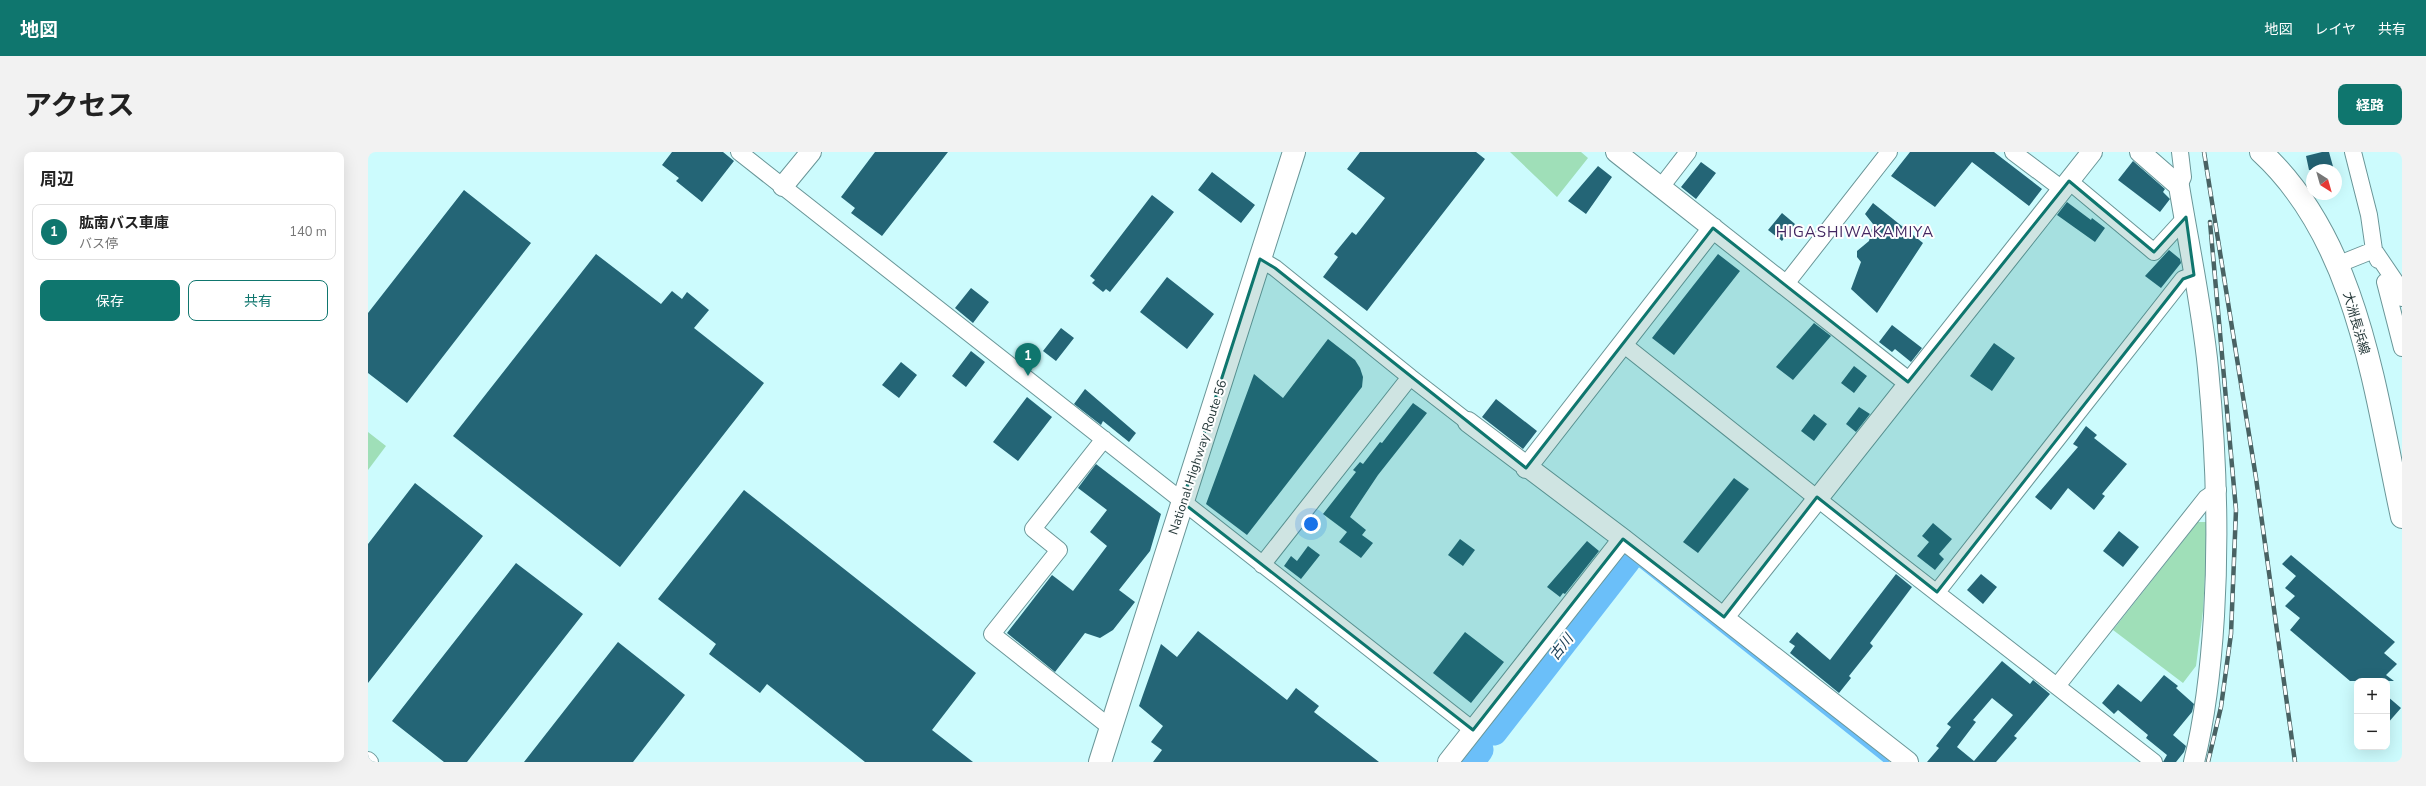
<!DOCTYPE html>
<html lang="ja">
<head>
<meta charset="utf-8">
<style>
  :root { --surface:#fff; --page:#f2f2f2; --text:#222; --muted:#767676; --line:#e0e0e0; --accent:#0f766e }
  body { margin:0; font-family:"Nunito Sans","Noto Sans JP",sans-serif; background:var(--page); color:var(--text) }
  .controls { position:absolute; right:12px; bottom:12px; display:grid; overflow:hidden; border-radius:8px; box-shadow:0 4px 16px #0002 }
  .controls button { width:36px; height:36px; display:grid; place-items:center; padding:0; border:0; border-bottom:1px solid var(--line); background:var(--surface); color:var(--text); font:20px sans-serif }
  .compass { position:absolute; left:1938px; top:12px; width:36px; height:36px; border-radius:50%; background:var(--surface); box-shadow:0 4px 16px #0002; rotate:143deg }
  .you { position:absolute; left:943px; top:372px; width:14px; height:14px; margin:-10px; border:3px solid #fff; border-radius:50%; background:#1a73e8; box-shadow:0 0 0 6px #1a73e833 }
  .badge { display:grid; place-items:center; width:26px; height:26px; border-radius:50%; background:var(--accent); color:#fff; font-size:13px; font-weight:700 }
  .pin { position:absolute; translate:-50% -33px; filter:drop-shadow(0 1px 2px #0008) }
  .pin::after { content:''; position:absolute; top:21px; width:14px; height:12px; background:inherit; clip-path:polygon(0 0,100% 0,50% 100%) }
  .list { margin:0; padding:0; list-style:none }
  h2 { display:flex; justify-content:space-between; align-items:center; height:52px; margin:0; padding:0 16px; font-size:17px }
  h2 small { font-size:13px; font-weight:400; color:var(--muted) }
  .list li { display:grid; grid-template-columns:26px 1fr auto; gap:12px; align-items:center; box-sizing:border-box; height:56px; margin:0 8px 8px; padding:0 8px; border:1px solid var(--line); border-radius:8px }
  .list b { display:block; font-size:15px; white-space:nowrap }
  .list p { margin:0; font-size:13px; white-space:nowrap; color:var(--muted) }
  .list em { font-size:13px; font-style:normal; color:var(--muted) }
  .actions { display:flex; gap:8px; padding:12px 16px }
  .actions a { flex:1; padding:9px 0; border:1px solid var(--accent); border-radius:8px; text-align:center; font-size:14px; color:var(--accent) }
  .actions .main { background:var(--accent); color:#fff }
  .map { position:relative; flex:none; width:2034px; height:610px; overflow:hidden; border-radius:8px }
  header { display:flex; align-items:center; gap:24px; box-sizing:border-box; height:56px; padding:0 20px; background:var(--accent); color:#fff }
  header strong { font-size:19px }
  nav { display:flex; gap:22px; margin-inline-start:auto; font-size:14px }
  .intro { display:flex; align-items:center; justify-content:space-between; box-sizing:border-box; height:96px; padding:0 24px }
  h1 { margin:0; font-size:28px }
  .button { padding:10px 18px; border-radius:8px; background:var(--accent); color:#fff; font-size:14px; font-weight:700 }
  main { display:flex; gap:24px; padding:0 24px }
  aside { flex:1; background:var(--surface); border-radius:8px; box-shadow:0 4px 16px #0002 }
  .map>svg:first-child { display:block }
  .green { fill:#9fdfb8 }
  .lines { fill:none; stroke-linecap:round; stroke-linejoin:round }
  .stream { stroke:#6bbff9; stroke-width:4.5 }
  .river { stroke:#6bbff9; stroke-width:27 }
  .building { fill:#246576; fill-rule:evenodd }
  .minor-casing { stroke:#6a9698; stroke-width:18 }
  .tertiary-casing { stroke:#6a9698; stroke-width:22 }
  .primary-casing { stroke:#6a9698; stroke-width:24 }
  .trunk-casing { stroke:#6a9698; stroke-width:24 }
  .minor { stroke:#fff; stroke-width:16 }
  .tertiary { stroke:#fff; stroke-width:20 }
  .primary { stroke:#fff; stroke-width:22 }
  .trunk { stroke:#fff; stroke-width:22 }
  .rail-casing { stroke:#496263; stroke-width:4.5 }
  .rail { stroke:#fefefe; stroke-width:3; stroke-dasharray:9; stroke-linecap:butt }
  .marked { fill:#0f766e; fill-opacity:0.2; stroke:#0f766e; stroke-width:3; stroke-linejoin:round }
  .labels { text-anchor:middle; stroke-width:4; stroke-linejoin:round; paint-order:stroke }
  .street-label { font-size:13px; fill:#26393a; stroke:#fefefe }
  .water-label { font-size:14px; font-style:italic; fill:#163a52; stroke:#fefefe }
  .quarter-label { font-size:15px; letter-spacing:1px; fill:#422761; stroke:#fefefe }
</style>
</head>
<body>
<header>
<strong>地図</strong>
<nav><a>地図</a><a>レイヤ</a><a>共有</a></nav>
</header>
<div class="intro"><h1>アクセス</h1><a class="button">経路</a></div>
<main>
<aside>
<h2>周辺<small></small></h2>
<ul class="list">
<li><span class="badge">1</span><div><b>肱南バス車庫</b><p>バス停</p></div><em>140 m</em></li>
</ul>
<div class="actions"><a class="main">保存</a><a>共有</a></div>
</aside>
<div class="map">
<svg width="2034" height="610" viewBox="0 0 2034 610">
  <rect width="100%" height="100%" fill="#ccfbfd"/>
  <!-- green -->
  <path class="green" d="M 1142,0 L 1213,0 L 1220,6 L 1189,45 Z
    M 0,280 L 18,294 L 0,318 Z
    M 1830,370 L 1840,370 L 1835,459 L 1828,514 L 1815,531 L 1745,478 Z"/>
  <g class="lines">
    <!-- stream -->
    <path class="stream" d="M 1259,409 L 1273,414 L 1519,610"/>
    <!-- river -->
    <path class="river" d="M 1126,580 L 1259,409
      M 1103,610 L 1112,598"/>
  </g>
  <!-- building -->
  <path class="building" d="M 304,0 L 355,0 L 366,9 L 334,50 L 308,29 L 311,26 L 294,13 Z
    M 507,0 L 580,0 L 514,84 L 483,61 L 487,56 L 473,45 Z
    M 992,0 L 1108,0 L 1117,7 L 999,159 L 955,125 L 970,105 L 966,102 L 984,80 L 988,83 L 1017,46 L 979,17 Z
    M 1542,0 L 1626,0 L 1674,37 L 1661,54 L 1604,10 L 1567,55 L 1523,24 Z
    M 1954,0 L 1961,0 L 1966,18 L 1941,18 L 1938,4 Z
    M 1765,9 L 1797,37 L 1795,40 L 1802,47 L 1792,60 L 1750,28 Z
    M 1333,10 L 1348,21 L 1328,47 L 1313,35 Z
    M 1230,14 L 1244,25 L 1218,62 L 1200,49 Z
    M 844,20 L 887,53 L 873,71 L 830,38 Z
    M 96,38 L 163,91 L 39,251 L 0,221 L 0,161 Z
    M 784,43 L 806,60 L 742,140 L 738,137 L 735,140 L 724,131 L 727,128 L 722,124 Z
    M 1699,50 L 1723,68 L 1724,66 L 1737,76 L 1727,90 L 1689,63 Z
    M 1505,51 L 1555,91 L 1509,161 L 1483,137 L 1493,110 L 1489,105 L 1489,99 L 1501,89 L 1505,72 L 1497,62 Z
    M 1414,61 L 1427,72 L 1414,89 L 1400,78 Z
    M 1801,98 L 1812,107 L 1813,111 L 1793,136 L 1777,124 Z
    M 228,102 L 293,152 L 304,139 L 314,147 L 319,140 L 341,158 L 326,176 L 396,231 L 252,415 L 85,284 Z
    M 1350,102 L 1372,119 L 1306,203 L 1284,186 Z
    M 799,125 L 846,162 L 819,197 L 772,160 Z
    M 603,136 L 621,150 L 605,171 L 587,156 Z
    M 1446,171 L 1463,184 L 1425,228 L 1408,215 Z
    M 1524,173 L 1554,196 L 1543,210 L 1527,197 L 1524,200 L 1511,190 Z
    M 693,176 L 706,186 L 688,209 L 675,199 Z
    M 960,187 L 987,208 L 992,216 L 995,225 L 994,235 L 879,383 L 838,352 L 886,222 L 915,246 Z
    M 1626,191 L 1647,206 L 1624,239 L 1602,224 Z
    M 603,199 L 617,210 L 598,235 L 584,224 Z
    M 533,210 L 549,223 L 531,246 L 514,233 Z
    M 1486,214 L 1499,224 L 1486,241 L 1473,231 Z
    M 717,237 L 768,281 L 761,290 L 735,269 L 733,273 L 706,252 Z
    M 659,245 L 684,265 L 650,309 L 625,290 Z
    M 1128,247 L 1169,279 L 1155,297 L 1114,265 Z
    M 1045,251 L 1059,261 L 1010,323 L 982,365 L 998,378 L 994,383 L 1005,391 L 993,406 L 971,390 L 979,380 L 955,362 L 988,320 L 985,318 L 992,310 L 995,312 L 1012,290 L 1014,291 Z
    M 1491,255 L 1502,262 L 1488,280 L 1478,272 Z
    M 1446,262 L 1459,272 L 1446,289 L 1433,279 Z
    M 1718,274 L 1729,283 L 1726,286 L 1759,312 L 1734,342 L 1737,344 L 1726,358 L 1700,336 L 1683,358 L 1667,345 L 1710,295 L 1705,292 Z
    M 728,312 L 793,362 L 782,399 L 751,438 L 767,450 L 745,478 L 732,486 L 717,481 L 687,520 L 639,481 L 684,423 L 705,439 L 739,394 L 722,380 L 739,358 L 710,336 Z
    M 1366,326 L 1381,337 L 1330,401 L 1315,390 Z
    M 47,331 L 115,384 L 0,531 L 0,392 Z
    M 376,338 L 608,521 L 564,578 L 605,610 L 497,610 L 399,532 L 392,541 L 341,502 L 348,492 L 290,447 Z
    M 1565,371 L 1584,387 L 1571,402 L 1576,407 L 1567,418 L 1549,404 L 1561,390 L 1554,384 Z
    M 1751,379 L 1771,395 L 1755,415 L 1735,399 Z
    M 1092,387 L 1107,398 L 1095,414 L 1080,403 Z
    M 1219,389 L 1231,399 L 1197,442 L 1195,441 L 1192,445 L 1179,435 Z
    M 940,394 L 952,403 L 933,427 L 916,414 L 923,404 L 929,409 Z
    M 1923,403 L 2027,490 L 2016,501 L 2029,512 L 2018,523 L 2026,529 L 1982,529 L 1922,478 L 1932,466 L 1917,454 L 1927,444 L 1917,436 L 1928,424 L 1914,412 Z
    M 148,411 L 215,462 L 99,610 L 76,610 L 24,569 Z
    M 1528,422 L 1544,435 L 1502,491 L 1505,494 L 1481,524 L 1483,526 L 1471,541 L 1422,501 L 1427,494 L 1421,490 L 1429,480 L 1462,508 Z
    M 1613,422 L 1629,435 L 1615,452 L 1599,438 Z
    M 830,479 L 919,548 L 928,536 L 951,554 L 946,560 L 1011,610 L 785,610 L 794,598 L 783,590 L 795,574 L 771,554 L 793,492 L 809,505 Z
    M 1097,480 L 1136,510 L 1103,551 L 1065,521 Z
    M 250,490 L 317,543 L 265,610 L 156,610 Z
    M 1634,509 L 1662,532 L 1665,528 L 1682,542 L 1646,584 L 1649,586 L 1628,610 L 1559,610 L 1571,596 L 1568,594 L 1583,575 L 1579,572 ZM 1624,546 L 1645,563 L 1606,609 L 1589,595 L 1608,570 L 1605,568 Z
    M 1796,523 L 1810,534 L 1808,536 L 1826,552 L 1824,560 L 1805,583 L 1818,594 L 1816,600 L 1808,610 L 1795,610 L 1799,603 L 1778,586 L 1780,583 L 1750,558 L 1746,562 L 1734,551 L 1750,532 L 1773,550 Z
    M 2019,544 L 2033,556 L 2019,572 Z"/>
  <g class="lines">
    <!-- minor casing -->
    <g class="minor-casing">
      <path id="minor" d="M 371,0 L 1105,578
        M 1645,0 L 1694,37
        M 1985,0 L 2001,63 L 2006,98 L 2029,132 L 2034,146
        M 1701,29 L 1786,100 L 1818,65
        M 1811,34 L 1815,25 L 1812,0
        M 1293,35 L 1320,0
        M 892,107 L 907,116 L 1042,225
        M 1971,112 L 2006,98 L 2010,108
        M 2017,130 L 2034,196
        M 1417,133 L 1521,0
        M 1255,192 L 1524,406 L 1786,610
        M 736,287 L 665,377 L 691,398 L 624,482 L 743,576
        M 894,413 L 1042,225 L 1100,270
        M 1569,440 L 1815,127 L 1826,123
        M 1689,534 L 1838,346 L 1850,338
        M 0,608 L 2,610"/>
    </g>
    <!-- tertiary casing -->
    <g class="tertiary-casing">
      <path id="tertiary" d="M 1248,0 L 1540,230
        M 1772,0 L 1811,34 C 1821,95 1834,155 1840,216 C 1848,299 1851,381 1846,464 C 1843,513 1838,562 1826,610
        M 415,34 L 443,0
        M 1100,270 L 1255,387 L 1540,610
        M 1158,316 L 1345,76
        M 1356,465 L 1724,0
        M 1080,610 L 1255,387"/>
    </g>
    <!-- primary casing -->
    <g class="primary-casing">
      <path id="primary" d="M 1893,0 C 1991,90 2007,242 2034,365"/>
    </g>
    <!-- trunk casing -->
    <g class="trunk-casing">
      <path id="trunk" d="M 732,610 L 926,0"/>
    </g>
    <!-- minor -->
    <use href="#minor" class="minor"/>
    <!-- tertiary -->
    <use href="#tertiary" class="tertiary"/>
    <!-- primary -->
    <use href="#primary" class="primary"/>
    <!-- trunk -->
    <use href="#trunk" class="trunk"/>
    <!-- rail casing -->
    <g class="rail-casing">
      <path id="rail" d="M 1836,0 L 1888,326 L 1927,610
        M 1840,610 L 1853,555 L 1863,482 L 1868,358 L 1842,70"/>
    </g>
    <!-- rail -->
    <use href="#rail" class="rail"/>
  </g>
  <!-- marked area -->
  <path class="marked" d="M 1701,29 L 1786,100 L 1818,65 L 1826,123 L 1815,127 L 1569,440 L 1449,345 L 1356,465 L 1255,387 L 1105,578 L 814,350 L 892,107 L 907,116 L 1158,316 L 1345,76 L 1540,230 Z"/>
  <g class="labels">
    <!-- street labels -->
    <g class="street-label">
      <text transform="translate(1989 171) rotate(74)" y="5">大洲長浜線</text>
      <text transform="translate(829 305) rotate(-72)" y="5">National Highway Route 56</text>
    </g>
    <!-- water labels -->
    <g class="water-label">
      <text transform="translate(1193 495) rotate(-52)" y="5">古川</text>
    </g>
    <!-- quarter labels -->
    <g class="quarter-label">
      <text x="1487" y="85">HIGASHIWAKAMIYA</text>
    </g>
  </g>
</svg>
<div class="controls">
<button>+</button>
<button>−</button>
</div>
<svg class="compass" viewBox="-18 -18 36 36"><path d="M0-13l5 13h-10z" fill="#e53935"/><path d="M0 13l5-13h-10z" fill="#767676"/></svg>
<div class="you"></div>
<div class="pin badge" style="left:660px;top:224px">1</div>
</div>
</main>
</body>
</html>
